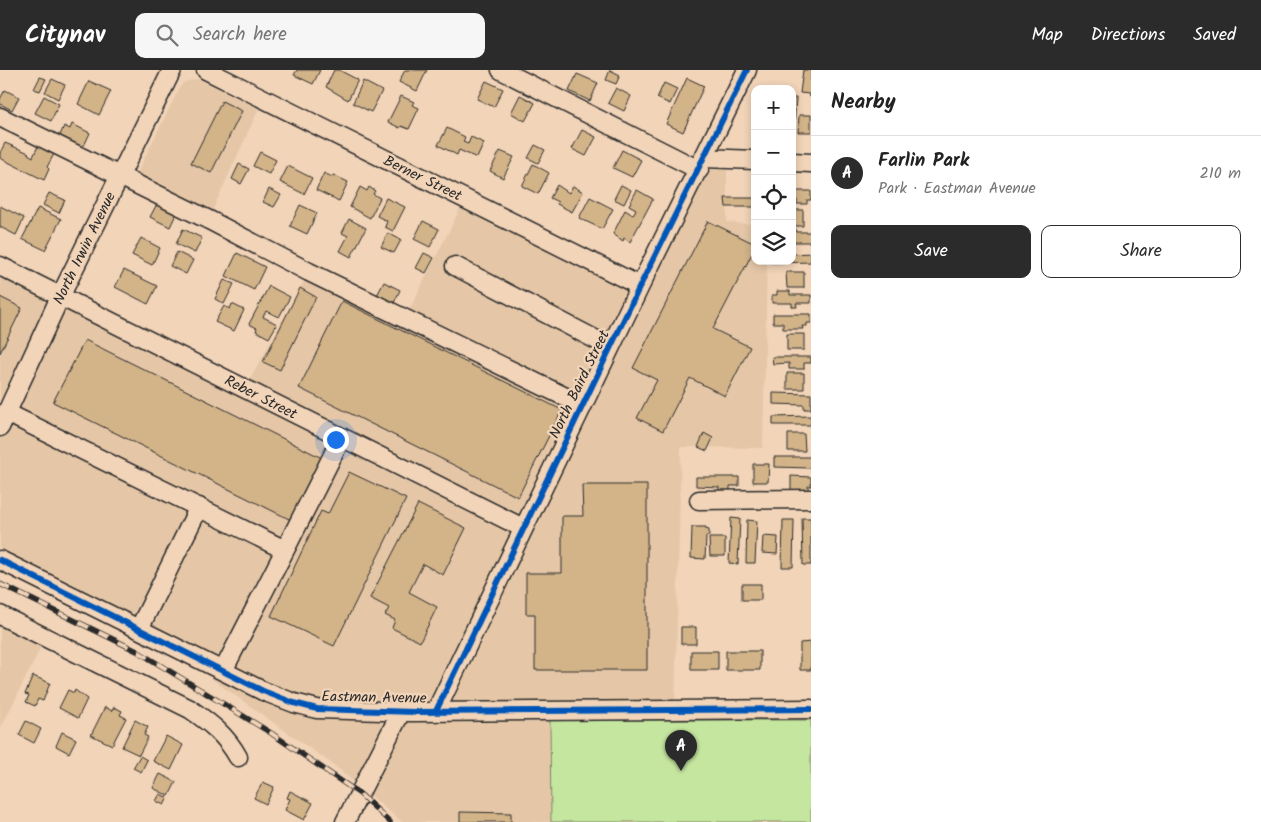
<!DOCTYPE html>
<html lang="en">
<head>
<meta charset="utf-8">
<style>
  :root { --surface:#fff; --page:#f6f6f6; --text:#222; --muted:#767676; --line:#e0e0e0; --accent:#2b2b2b }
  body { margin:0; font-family:Kalam,sans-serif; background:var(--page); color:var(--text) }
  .controls { position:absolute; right:15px; top:15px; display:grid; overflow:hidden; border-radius:10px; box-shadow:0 2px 8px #0003 }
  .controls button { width:45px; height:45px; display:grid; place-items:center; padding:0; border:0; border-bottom:1px solid var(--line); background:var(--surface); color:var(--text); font:25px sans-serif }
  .you { position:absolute; left:335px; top:369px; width:18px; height:18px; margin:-12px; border:4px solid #fff; border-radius:50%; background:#1a73e8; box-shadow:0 0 0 8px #1a73e833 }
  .badge { display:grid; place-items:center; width:32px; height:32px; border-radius:50%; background:var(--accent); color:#fff; font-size:16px; font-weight:700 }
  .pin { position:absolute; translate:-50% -41px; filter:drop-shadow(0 1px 2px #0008) }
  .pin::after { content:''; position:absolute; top:26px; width:18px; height:15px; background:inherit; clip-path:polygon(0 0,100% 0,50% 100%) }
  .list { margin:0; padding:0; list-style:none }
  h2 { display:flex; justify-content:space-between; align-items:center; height:65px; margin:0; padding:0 20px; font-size:21px }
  h2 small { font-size:16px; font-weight:400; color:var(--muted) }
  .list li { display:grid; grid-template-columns:32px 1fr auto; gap:15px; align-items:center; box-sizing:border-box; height:75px; padding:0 20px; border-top:1px solid var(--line) }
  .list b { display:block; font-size:19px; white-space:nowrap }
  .list p { margin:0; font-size:16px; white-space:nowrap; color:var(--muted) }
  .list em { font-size:16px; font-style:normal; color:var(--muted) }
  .actions { display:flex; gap:10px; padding:15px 20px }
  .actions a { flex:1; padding:11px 0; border:1px solid var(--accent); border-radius:10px; text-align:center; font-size:18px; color:var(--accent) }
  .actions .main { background:var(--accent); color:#fff }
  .icon { flex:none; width:28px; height:28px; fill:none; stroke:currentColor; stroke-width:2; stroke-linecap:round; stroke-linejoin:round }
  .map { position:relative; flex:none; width:811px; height:752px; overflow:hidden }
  header { display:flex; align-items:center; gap:30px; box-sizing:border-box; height:70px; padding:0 25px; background:var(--accent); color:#fff }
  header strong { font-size:24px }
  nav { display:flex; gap:28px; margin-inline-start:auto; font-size:18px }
  .search { width:350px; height:45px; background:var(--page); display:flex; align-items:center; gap:12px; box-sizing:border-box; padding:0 18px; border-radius:10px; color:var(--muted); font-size:19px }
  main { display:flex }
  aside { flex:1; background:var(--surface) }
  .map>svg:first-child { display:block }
  .built { fill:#e5c7a7 }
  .green { fill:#c5e69f; stroke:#788865 }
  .building { fill:#d3b489; stroke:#2b2b2b }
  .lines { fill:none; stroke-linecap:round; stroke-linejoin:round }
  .minor-casing { stroke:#2b2b2b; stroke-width:21 }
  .minor { stroke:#f2d4b8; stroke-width:18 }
  .rail-casing { stroke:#2b2b2b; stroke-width:5.5 }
  .rail { stroke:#f2d4b8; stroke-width:4; stroke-dasharray:11; stroke-linecap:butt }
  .cycleway-casing { stroke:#f2d4b8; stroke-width:9 }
  .cycleway { stroke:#0057b8; stroke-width:6 }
  .labels { text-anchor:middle; stroke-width:4.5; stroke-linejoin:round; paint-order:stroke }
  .street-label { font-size:15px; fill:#2b2b2b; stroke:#f2d4b8 }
</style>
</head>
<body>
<header>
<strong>Citynav</strong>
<div class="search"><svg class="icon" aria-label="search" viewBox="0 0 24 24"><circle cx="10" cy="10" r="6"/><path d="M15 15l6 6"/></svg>Search here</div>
<nav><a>Map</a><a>Directions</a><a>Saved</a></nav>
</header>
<main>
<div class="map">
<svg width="811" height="752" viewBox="0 0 811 752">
  <rect width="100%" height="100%" fill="#f2d4b8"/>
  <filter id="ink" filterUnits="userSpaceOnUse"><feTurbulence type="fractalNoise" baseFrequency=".02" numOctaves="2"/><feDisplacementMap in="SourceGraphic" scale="10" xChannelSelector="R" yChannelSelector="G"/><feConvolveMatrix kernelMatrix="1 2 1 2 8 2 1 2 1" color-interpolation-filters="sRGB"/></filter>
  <g filter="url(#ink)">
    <!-- built -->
    <path class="built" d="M 198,9 L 259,38 L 210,146 L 134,109 L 180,17 L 184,12 Z
      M 704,88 L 727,89 L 727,152 L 755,155 L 755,191 L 767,191 L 763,378 L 681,377 L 675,640 L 550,650 L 551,752 L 402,752 L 335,696 L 213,610 L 217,598 L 0,490 L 0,196 L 245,319 L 309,202 L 405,248 L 465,129 L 640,216 Z
      M 0,545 L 46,567 L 0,660 Z"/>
    <!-- green -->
    <path class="green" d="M 550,650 L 811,650 L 811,752 L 551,752 Z"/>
    <!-- building -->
    <path class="building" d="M 297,0 L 320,0 L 313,14 L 294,5 Z
      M 334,0 L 339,0 L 358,10 L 348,30 L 326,17 Z
      M 405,0 L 427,0 L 417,21 L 399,12 Z
      M 610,0 L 620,5 L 616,14 L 606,10 Z
      M 803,0 L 811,0 L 811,27 L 809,26 L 809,24 L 800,23 Z
      M 577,4 L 598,13 L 590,31 L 569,21 Z
      M 40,7 L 46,9 L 40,21 L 34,19 Z
      M 687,8 L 704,16 L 683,62 L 666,54 Z
      M 52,9 L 65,15 L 58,29 L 45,22 Z
      M 89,11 L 111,21 L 99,45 L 78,34 Z
      M 363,11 L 382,21 L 371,42 L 353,33 Z
      M 486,11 L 503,19 L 494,37 L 477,29 Z
      M 664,13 L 677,19 L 670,34 L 657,28 Z
      M 616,18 L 631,26 L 624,41 L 608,33 Z
      M 5,20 L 19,27 L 12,40 L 0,34 L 0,29 Z
      M 520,25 L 535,33 L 525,51 L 511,43 Z
      M 44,26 L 59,34 L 51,51 L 35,43 Z
      M 401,26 L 414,32 L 412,35 L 419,38 L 409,59 L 401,56 L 400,58 L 388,52 Z
      M 792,28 L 796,28 L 793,74 L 792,74 Z
      M 222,31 L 242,41 L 211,103 L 191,93 Z
      M 799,45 L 811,45 L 811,62 L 798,62 Z
      M 72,54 L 90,63 L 81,82 L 58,70 L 64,56 L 70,59 Z
      M 447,58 L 465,67 L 463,72 L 468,74 L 471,67 L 484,73 L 477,88 L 459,80 L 457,85 L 438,75 Z
      M 582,60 L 596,67 L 586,86 L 572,79 Z
      M 5,73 L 29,83 L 28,84 L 33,87 L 38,76 L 54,84 L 47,97 L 49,99 L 44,110 L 0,88 L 0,83 Z
      M 535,75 L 545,80 L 538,93 L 528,88 Z
      M 622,80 L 641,90 L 632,107 L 613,98 Z
      M 500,81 L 514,87 L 503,108 L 490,101 Z
      M 260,82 L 276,90 L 269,104 L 253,96 Z
      M 239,94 L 249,99 L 241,114 L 232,109 Z
      M 533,94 L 549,103 L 538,124 L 522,116 Z
      M 288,96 L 312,108 L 304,124 L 280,112 Z
      M 324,103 L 332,107 L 333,105 L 348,112 L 339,131 L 316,120 Z
      M 557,115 L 569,123 L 573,116 L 583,122 L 572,142 L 557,134 L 558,132 L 550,128 Z
      M 621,115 L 631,120 L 624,134 L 614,129 Z
      M 360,117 L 367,121 L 369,117 L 375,121 L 373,124 L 380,128 L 370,148 L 350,137 Z
      M 269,119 L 281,125 L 274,137 L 263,132 Z
      M 637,120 L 653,129 L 630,172 L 624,168 L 623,171 L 613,164 L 625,140 L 633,145 L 636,139 L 629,135 Z
      M 792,121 L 811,121 L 811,130 L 807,130 L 807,134 L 797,134 L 797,130 L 792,130 Z
      M 49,123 L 65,130 L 59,143 L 43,135 Z
      M 590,127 L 613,139 L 602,159 L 579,148 Z
      M 386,128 L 405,137 L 393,161 L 385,157 L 387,151 L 377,146 Z
      M 725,128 L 755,128 L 755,137 L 726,137 Z
      M 159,130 L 178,140 L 170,157 L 150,147 Z
      M 300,135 L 317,143 L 307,164 L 290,156 Z
      M 0,136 L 24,148 L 16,165 L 0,157 Z
      M 38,138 L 61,149 L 45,180 L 22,169 Z
      M 792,140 L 803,140 L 803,156 L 792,156 Z
      M 349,149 L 366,158 L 351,187 L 340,181 L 348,166 L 342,163 Z
      M 423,151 L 439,159 L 430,177 L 414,169 Z
      M 708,151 L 755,174 L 755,178 L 713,259 L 750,277 L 725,326 L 690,308 L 663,361 L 637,348 L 657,310 L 633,298 Z
      M 183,159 L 202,168 L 195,183 L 176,174 Z
      M 792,159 L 796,159 L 796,162 L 811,162 L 811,172 L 792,172 Z
      M 388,163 L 401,170 L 394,183 L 381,177 Z
      M 141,168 L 160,178 L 152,195 L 132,185 Z
      M 177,182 L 193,190 L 186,204 L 170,196 Z
      M 237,183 L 265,197 L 254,220 L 226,206 Z
      M 424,183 L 434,188 L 426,203 L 416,198 Z
      M 811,183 L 811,192 L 772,193 L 772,191 L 792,191 L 792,184 Z
      M 124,200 L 157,216 L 148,234 L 115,217 Z
      M 786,202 L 804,202 L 804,218 L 787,218 Z
      M 224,210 L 234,214 L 224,234 L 215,229 Z
      M 384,212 L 400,220 L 393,235 L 376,227 Z
      M 269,216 L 290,227 L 279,247 L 266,241 L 263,247 L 277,254 L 269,268 L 256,261 L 257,258 L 249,254 Z
      M 300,218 L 316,227 L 280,300 L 263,292 Z
      M 777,221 L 790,221 L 790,225 L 811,225 L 811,233 L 796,233 L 797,237 L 792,237 L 792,233 L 772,233 L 772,225 L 777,225 Z
      M 0,227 L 22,238 L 0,283 Z
      M 342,231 L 562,340 L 518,427 L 299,318 Z
      M 232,234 L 244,240 L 234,261 L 215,252 L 224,236 L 230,239 Z
      M 773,244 L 811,244 L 811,253 L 807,253 L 807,256 L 802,256 L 803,259 L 783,259 L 783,253 L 773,253 Z
      M 787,264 L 804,264 L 804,280 L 787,280 Z
      M 85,270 L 322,388 L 291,450 L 53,332 Z
      M 772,287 L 811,287 L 811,293 L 804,293 L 804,299 L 789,299 L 789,293 L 773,294 Z
      M 787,303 L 804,303 L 804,319 L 787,319 Z
      M 773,323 L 811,324 L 811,339 L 804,339 L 804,335 L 773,334 Z
      M 811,346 L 811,355 L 773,355 L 773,347 Z
      M 704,363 L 713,368 L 707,381 L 698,377 Z
      M 788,364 L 804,364 L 805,381 L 788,381 Z
      M 774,387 L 811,387 L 811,398 L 774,397 Z
      M 753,394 L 769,394 L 768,412 L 753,412 Z
      M 349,402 L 406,429 L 334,576 L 271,546 L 321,441 L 328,444 Z
      M 791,406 L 811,407 L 811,416 L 808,416 L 808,421 L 791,421 Z
      M 696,407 L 739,407 L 739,416 L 730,416 L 730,421 L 719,421 L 719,417 L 696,416 Z
      M 582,415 L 647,415 L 647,600 L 535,600 L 535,544 L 526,544 L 526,503 L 562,503 L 562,446 L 583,446 Z
      M 418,434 L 466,458 L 443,505 L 423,494 L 409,522 L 437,537 L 420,572 L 392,558 L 395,550 L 385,545 L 389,538 L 370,528 Z
      M 731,448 L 740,449 L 738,494 L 729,493 Z
      M 802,448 L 811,448 L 811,495 L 803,495 Z
      M 747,450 L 757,451 L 755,493 L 746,493 Z
      M 783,450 L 794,450 L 793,497 L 782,497 Z
      M 692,457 L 706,457 L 706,459 L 709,460 L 709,466 L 706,466 L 705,489 L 691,488 Z
      M 763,466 L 778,467 L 777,484 L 762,483 Z
      M 709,468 L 725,468 L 725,486 L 710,486 Z
      M 742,514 L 761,514 L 761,530 L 742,530 Z
      M 681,557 L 696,557 L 696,574 L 681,574 Z
      M 811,572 L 811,600 L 800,600 L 800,573 Z
      M 691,581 L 718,581 L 718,600 L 691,600 Z
      M 726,581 L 760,581 L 760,600 L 726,600 Z
      M 33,606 L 50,613 L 43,631 L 38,629 L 35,636 L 26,632 L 29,625 L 25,624 Z
      M 68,620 L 74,623 L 75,620 L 87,629 L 78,648 L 59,638 Z
      M 105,637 L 112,641 L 114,637 L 122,641 L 120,645 L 126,648 L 112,675 L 91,665 Z
      M 135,650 L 148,657 L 144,665 L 148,667 L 139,685 L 122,677 Z
      M 26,651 L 41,659 L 34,673 L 19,665 Z
      M 62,662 L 76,669 L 69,683 L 56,676 Z
      M 166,666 L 183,675 L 171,700 L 153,691 Z
      M 140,686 L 147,690 L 141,702 L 133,698 Z
      M 160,704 L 176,712 L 169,726 L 153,718 Z
      M 263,712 L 274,717 L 266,734 L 254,728 Z
      M 290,721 L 313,733 L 304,750 L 285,740 L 290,729 L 287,728 Z
      M 160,724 L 168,728 L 164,735 L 156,731 Z
      M 460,742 L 511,743 L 511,752 L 460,752 Z"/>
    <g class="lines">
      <!-- minor casing -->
      <g class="minor-casing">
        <path id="minor" d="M 206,0 L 640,216
          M 501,0 L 699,100
          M 0,47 L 211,151 L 309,202 L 582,335
          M 704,88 L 755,90
          M 792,92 L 811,93
          M 0,196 L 523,458
          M 455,196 L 610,277
          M 7,343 L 285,480 L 342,367
          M 0,357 L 60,227 L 172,0
          M 699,430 L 811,429
          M 0,490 L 263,621 L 294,633 L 317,639 L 415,642 L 811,639
          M 0,545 L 190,639 C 210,653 226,665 238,687
          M 139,559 L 199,437
          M 223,601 L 285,480
          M 436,641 L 640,216 L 747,0
          M 345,752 L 401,642"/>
      </g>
      <!-- minor -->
      <use href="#minor" class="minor"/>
      <!-- rail casing -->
      <g class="rail-casing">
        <path id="rail" d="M 0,514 L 137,581 L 271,663 L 360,724 L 390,752"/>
      </g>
      <!-- rail -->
      <use href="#rail" class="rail"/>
      <!-- cycleway casing -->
      <g class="cycleway-casing">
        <path id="cycleway" d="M 0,490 L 263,621 L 294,633 L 317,639 L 415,642 L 811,639
          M 436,641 L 640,216 L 747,0"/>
      </g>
      <!-- cycleway -->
      <use href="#cycleway" class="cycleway"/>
    </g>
  </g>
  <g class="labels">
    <!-- street labels -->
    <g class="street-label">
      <text transform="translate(423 108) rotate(26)" y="5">Berner Street</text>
      <text transform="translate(84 178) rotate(-64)" y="5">North Irwin Avenue</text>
      <text transform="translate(579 314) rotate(-64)" y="5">North Baird Street</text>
      <text transform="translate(261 327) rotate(27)" y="5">Reber Street</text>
      <text transform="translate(374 627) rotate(1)" y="5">Eastman Avenue</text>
    </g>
  </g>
</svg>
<div class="controls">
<button>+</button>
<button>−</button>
<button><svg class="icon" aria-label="locate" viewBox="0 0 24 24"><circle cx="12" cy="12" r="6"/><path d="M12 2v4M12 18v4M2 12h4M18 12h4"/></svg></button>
<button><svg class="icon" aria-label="layers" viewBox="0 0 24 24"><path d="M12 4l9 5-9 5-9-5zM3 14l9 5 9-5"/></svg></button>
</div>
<div class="you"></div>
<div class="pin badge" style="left:681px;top:701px">A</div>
</div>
<aside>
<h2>Nearby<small></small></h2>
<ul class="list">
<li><span class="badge">A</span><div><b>Farlin Park</b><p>Park · Eastman Avenue</p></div><em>210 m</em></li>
</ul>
<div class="actions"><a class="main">Save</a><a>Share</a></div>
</aside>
</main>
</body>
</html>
